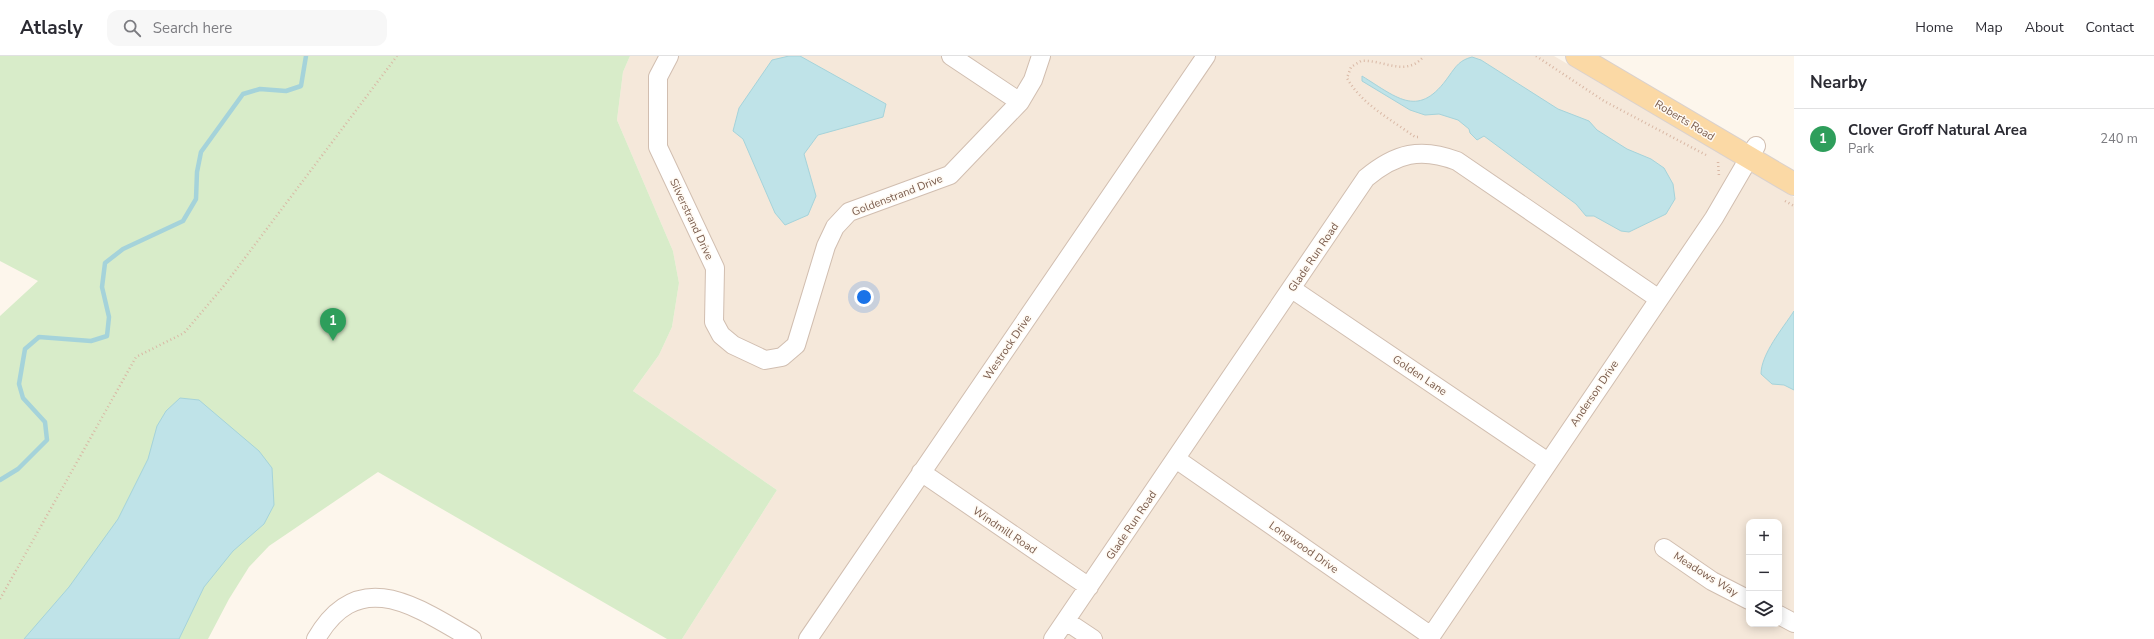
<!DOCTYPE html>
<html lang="en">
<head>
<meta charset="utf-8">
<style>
  :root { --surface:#fff; --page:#f7f7f7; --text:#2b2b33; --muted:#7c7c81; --line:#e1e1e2; --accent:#e76f51 }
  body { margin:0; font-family:"Nunito Sans",sans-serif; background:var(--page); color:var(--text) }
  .controls { position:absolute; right:12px; bottom:12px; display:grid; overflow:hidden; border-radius:8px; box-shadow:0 2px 10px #0003 }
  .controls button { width:36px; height:36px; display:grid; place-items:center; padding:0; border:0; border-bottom:1px solid var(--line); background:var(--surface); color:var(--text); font:20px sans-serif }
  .you { position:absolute; left:864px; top:241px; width:14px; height:14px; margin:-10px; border:3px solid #fff; border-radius:50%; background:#1a73e8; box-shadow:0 0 0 6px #1a73e833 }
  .badge { display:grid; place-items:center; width:26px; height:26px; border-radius:50%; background:var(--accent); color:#fff; font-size:13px; font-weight:700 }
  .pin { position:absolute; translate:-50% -33px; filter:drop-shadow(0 1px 2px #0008) }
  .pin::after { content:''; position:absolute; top:21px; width:14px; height:12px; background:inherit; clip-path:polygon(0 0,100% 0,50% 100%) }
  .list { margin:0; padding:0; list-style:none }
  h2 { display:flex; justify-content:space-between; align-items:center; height:52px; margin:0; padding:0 16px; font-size:17px }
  h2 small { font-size:13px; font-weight:400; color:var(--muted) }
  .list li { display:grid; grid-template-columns:26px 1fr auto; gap:12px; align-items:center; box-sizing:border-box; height:60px; padding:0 16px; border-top:1px solid var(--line) }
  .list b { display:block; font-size:15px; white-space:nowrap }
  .list p { margin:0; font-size:13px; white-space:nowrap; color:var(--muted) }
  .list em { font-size:13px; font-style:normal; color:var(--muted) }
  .icon { flex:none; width:22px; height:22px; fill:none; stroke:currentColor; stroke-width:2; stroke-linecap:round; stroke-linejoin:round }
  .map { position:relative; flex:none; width:1794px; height:583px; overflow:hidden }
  header { display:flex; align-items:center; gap:24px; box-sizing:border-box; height:56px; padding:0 20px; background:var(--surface); border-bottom:1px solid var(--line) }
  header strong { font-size:19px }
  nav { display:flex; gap:22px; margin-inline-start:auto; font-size:14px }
  .search { width:280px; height:36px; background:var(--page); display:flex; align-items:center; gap:10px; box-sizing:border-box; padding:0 14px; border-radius:12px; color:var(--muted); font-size:15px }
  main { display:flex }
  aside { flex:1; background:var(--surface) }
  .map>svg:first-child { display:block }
  .residential { fill:#f5e8da; fill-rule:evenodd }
  .green { fill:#d8ecc9 }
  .water { fill:#bfe3e8; stroke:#a5d3da }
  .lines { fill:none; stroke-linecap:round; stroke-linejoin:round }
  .stream { stroke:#a5d3da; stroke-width:4.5 }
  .minor-casing { stroke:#d1beb0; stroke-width:20 }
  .major-casing { stroke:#dad1cd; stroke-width:24 }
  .path { stroke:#d9b8a5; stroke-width:2.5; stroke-dasharray:1 3; stroke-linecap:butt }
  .minor { stroke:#fff; stroke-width:18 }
  .major { stroke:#fbd9a5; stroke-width:22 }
  .labels { text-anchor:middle; stroke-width:3; stroke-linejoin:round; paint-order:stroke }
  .street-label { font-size:11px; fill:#7a5c4d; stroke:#fffaf3 }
</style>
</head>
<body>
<header>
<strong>Atlasly</strong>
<div class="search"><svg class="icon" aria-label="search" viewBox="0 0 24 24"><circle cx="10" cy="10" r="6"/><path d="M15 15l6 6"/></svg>Search here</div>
<nav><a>Home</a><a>Map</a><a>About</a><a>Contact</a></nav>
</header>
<main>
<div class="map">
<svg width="1794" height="583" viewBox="0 0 1794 583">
  <rect width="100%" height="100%" fill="#fdf6ec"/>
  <!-- residential -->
  <path class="residential" d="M 630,0 L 1554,0 L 1794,141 L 1794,583 L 682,583 L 777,434 L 633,335 L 659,299 L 672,271 L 679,227 L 673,195 L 617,64 L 623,16 ZM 1749,466 L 1779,466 L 1779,568 L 1749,568 Z"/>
  <!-- green -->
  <path class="green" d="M 0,0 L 630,0 L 623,16 L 617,64 L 673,195 L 679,227 L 672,271 L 659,299 L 633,335 L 777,434 L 682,583 L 667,583 L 378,416 L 269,490 L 249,511 L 229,543 L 208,583 L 0,583 L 0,260 L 38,225 L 0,205 Z"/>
  <!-- water -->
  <path class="water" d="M 789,0 L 800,0 L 886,48 L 883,61 L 818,79 L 804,98 L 816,140 L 808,159 L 785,169 L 775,157 L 743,83 L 733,75 L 739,52 L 772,4 Z
    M 1472,1 L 1481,4 L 1558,53 L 1589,65 L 1597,74 L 1627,93 L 1651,103 L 1664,112 L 1673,128 L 1675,143 L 1666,158 L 1629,176 L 1621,175 L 1594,160 L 1586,160 L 1576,148 L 1484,80 L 1477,84 L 1470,77 L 1469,73 L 1458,64 L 1439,58 L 1425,59 L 1410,54 L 1362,25 L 1362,20 C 1399,43 1419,63 1449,20 C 1456,10 1460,4 1472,1 Z
    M 1794,255 L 1794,334 L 1784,329 L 1772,328 L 1761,318 C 1761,298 1783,272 1794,255 Z
    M 180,342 L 199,344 L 259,395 L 272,412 L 274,449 L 264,468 L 233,495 L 204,531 L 179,583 L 24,583 L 69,531 L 118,463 L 148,403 L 157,370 L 166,355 Z"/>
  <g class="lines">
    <!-- stream -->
    <path class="stream" d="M 0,424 L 18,413 L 47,384 L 45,366 L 23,342 L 19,328 L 25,293 L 39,281 L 91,285 L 107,280 L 109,261 L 102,231 L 105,207 L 123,193 L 183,165 L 196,143 L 197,116 L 201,96 L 243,38 L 260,33 L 286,35 L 301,30 L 306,0"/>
    <!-- minor casing -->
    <g class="minor-casing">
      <path id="minor" d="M 669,0 L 658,21 L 658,91 L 715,212 L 714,266 L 721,279 L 733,289 L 765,304 L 782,301 L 796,289 L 826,190 L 835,171 L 849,156 L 950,119 L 1020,46 L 1033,24 L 1041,0
        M 951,0 L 1020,46
        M 1292,233 L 1548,406
        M 1176,403 L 1431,580
        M 921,416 L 1089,531
        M 1664,492 L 1712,525 L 1749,544
        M 1779,559 L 1794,567
        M 1066,565 L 1093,583
        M 316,583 C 359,508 418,552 472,583
        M 808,583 L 1206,0
        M 1053,583 L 1366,122 C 1396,97 1421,91 1457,105 L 1659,243
        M 1429,583 L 1714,162 L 1756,90"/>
    </g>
    <!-- major casing -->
    <g class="major-casing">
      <path id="major" d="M 1577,0 L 1794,128"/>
    </g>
    <!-- path -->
    <path class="path" d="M 1536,0 L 1604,45 L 1706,99
      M 1418,81 L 1415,81 C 1392,64 1361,48 1347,22 L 1351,11 L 1361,5 C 1383,3 1406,22 1424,0
      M 1718,106 L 1719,120
      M 1785,145 L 1794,150
      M 0,543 L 136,301 L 184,277 L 223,231 L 397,0"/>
    <!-- minor -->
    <use href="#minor" class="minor"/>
    <!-- major -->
    <use href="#major" class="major"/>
  </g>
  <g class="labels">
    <!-- street labels -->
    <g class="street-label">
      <text transform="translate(1685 64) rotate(31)" y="4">Roberts Road</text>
      <text transform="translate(897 139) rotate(-21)" y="4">Goldenstrand Drive</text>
      <text transform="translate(692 163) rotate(65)" y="4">Silverstrand Drive</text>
      <text transform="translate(1313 201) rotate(-56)" y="4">Glade Run Road</text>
      <text transform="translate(1007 291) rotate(-56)" y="4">Westrock Drive</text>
      <text transform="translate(1420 319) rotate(34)" y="4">Golden Lane</text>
      <text transform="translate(1594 337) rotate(-56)" y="4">Anderson Drive</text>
      <text transform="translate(1131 469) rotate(-56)" y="4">Glade Run Road</text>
      <text transform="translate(1005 474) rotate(34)" y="4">Windmill Road</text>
      <text transform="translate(1304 491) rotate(35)" y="4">Longwood Drive</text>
      <text transform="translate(1706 518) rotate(32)" y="4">Meadows Way</text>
    </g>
  </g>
</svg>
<div class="controls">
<button>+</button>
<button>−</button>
<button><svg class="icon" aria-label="layers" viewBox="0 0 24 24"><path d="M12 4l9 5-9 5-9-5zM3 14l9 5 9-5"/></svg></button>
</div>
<div class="you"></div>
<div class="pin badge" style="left:333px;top:285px;background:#2e9e5b">1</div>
</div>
<aside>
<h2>Nearby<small></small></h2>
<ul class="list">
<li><span class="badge" style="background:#2e9e5b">1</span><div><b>Clover Groff Natural Area</b><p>Park</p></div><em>240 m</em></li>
</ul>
</aside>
</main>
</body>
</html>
